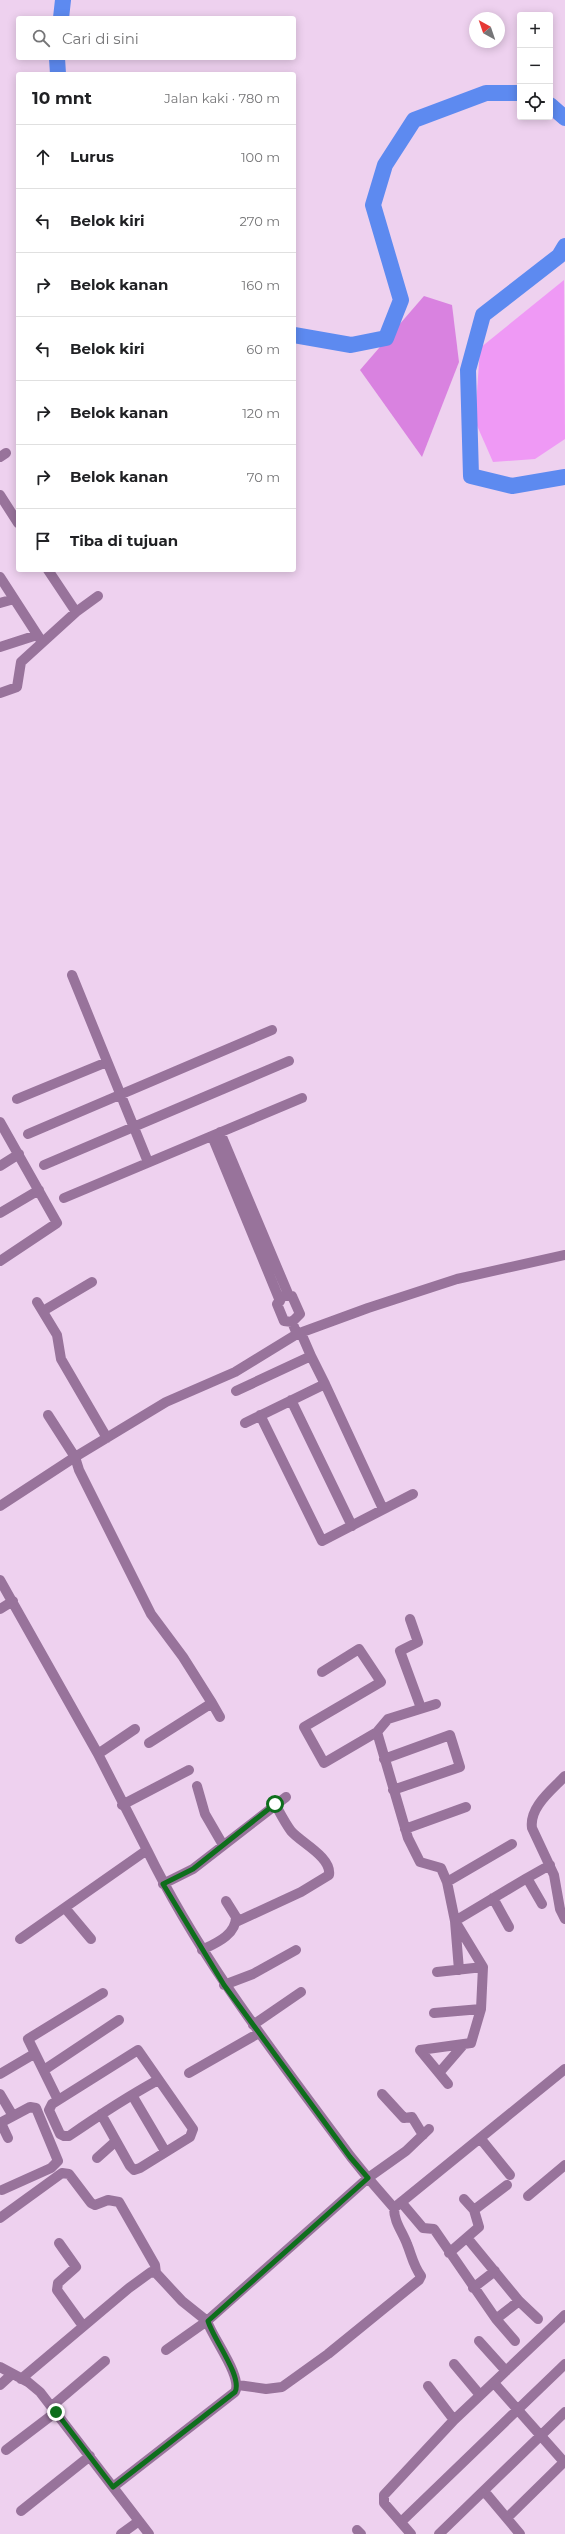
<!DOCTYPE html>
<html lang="id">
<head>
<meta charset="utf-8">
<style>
  :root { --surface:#fff; --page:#f6f6f6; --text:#202124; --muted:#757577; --line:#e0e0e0 }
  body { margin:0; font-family:Montserrat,sans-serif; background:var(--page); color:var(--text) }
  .controls { position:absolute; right:12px; top:12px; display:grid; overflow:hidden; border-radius:4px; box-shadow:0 2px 10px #0003 }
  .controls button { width:36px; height:36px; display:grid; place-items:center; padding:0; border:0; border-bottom:1px solid var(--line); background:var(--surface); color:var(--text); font:20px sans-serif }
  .compass { position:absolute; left:469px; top:12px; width:36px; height:36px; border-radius:50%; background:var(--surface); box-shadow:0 2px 10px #0003; rotate:320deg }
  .stop { position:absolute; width:12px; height:12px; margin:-9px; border:3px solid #0e6e1c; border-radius:50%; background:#fff }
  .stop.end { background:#0e6e1c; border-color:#fff; box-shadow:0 1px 4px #0008 }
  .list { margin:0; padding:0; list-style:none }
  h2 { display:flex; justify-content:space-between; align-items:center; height:52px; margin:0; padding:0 16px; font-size:17px }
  h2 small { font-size:13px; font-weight:400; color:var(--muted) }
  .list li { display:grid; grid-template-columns:26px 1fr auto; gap:12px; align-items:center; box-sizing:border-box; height:64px; padding:0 16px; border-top:1px solid var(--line) }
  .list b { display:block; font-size:15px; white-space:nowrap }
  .list em { font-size:13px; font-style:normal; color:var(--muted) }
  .icon { flex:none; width:22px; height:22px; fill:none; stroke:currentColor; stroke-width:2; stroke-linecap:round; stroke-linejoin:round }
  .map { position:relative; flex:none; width:565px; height:2534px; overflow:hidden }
  .search { position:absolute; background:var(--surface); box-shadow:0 2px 10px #0003; left:16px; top:16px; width:280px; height:44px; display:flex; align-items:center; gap:10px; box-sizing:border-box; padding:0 14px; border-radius:4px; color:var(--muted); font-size:15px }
  .panel { position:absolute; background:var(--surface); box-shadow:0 2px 10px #0003; left:16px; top:72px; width:280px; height:500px; border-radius:4px }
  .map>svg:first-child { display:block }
  .green { fill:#ef99f5 }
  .forest { fill:#d982e0 }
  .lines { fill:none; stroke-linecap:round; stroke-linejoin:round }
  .river { stroke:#5d8af0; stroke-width:16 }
  .minor { stroke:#98739b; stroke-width:10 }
  .route { stroke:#0e6e1c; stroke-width:5 }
</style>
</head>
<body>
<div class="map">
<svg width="565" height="2534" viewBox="0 0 565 2534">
  <rect width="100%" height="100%" fill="#eed1ef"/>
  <!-- green -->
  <path class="green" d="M 564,280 L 565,439 L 535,459 L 493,462 L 475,421 L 480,348 Z"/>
  <!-- forest -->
  <path class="forest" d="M 424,296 L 452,305 L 459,362 L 422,457 L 360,370 Z"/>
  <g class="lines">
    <!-- river -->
    <path class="river" d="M 61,18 L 63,0
      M 57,58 L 58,74
      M 550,105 L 565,118
      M 565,246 L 559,256 L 483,315 L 468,370 L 471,476 L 512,486 L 565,477
      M 294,335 L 351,345 L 386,338 L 401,300 L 373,205 L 385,165 L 414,120 L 486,93 L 520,93"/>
    <!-- minor -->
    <path class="minor" d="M 0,457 L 6,453
      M 0,495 L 18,523
      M 48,570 L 76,612
      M 0,577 L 42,642
      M 0,603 L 14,599
      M 0,647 L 37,635
      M 0,693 L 17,687 L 21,662 L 76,612 L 98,596
      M 72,975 L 148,1162
      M 17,1099 L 107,1062
      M 0,1122 L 57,1223 L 0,1261
      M 220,1132 L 289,1296
      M 28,1134 L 272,1030
      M 212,1136 L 280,1301
      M 44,1165 L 289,1061
      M 0,1166 L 19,1154
      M 64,1198 L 302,1098
      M 0,1213 L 39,1190
      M 37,1302 L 57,1335 L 61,1359 L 107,1438
      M 43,1311 L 92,1282
      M 292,1322 L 300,1314 L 292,1296 L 283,1296 L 277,1304 L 284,1321 L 292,1322 L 297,1334
      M 325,1384 L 383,1509
      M 236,1391 L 311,1356 L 301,1333
      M 291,1400 L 352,1526
      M 48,1415 L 75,1457 L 79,1470 L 151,1614 L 183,1657 L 212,1703 L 149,1743
      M 260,1415 L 322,1541 L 413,1494
      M 245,1423 L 325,1384 L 311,1356
      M 0,1506 L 75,1457 L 166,1402 L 235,1372 L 297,1334 L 368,1308 L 457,1279 L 565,1255
      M 0,1580 L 98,1754 L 147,1850 L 20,1939
      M 0,1609 L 13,1601
      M 410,1619 L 418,1642 L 400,1651 L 421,1708
      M 322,1672 L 359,1649 L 381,1682 L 304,1727 L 324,1763 L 377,1732
      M 212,1703 L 220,1717
      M 436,1704 L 388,1719 L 377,1732 L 408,1838 L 420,1862 L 441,1868 L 447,1882
      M 98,1754 L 135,1729
      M 384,1759 L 450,1735 L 460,1767 L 393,1790
      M 565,1776 C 552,1790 529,1807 532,1828 L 554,1875 L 560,1909 L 565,1919
      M 197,1786 L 205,1814 L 223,1845
      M 122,1805 L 189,1770
      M 405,1829 L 466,1807
      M 147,1850 C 201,1961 278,2058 351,2157 L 368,2178 L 406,2151 L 429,2129
      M 163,1884 L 193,1869 L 286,1797
      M 493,1898 L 509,1927
      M 542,1904 L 527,1878 L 550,1865
      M 65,1908 L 91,1939
      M 236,1922 L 301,1892 L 329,1875 C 332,1857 300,1842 291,1831 C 285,1823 280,1813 275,1804
      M 202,1950 C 216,1943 236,1935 236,1917 L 226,1901
      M 459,1970 L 455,1921 L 447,1882 L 512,1844
      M 437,1972 L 483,1967 L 455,1921 L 527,1878
      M 224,1985 L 253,1974 L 296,1950
      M 434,2013 L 481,2009 L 483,1967
      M 253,2025 L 301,1992
      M 44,2070 L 119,2020
      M 189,2073 L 259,2033
      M 439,2073 L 464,2044
      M 0,2074 L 34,2054
      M 448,2084 L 420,2050 L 471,2043 L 481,2009
      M 0,2094 L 13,2116
      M 382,2094 L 404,2118 L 412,2117 L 423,2135
      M 132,2095 L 165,2151
      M 58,2100 L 28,2039 L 103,1993
      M 101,2114 L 130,2166 L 134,2170 L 140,2168 L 190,2137 L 193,2129 L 138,2050 L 52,2104 L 49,2110 L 60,2134 L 64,2136 L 69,2136 C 98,2116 127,2097 158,2080
      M 0,2123 L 30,2107 L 36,2108 L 58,2161 L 51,2168 L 2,2190
      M 1,2123 L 8,2138
      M 480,2138 L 510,2175
      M 97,2158 L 116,2141
      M 528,2196 L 565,2165
      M 401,2202 L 423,2228 L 434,2229 L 496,2319 L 515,2341
      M 474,2210 L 507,2185
      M 0,2218 L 62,2173 L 69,2174 L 91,2203 L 95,2205 L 108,2200 L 119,2202 L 155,2265 L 156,2273
      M 468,2239 L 519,2301 L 538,2319
      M 59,2243 L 76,2267 L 58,2283 L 57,2290 L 83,2326
      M 449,2253 L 479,2227 L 474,2210 L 464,2199
      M 473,2288 L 495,2271
      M 496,2319 L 519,2301
      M 479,2341 L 506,2371
      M 454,2364 L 480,2395
      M 0,2367 L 28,2382 L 40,2392 L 149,2534
      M 21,2379 L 129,2288 L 151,2272 L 156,2273 L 182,2301 L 207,2321 L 166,2350
      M 494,2383 L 564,2462
      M 0,2385 L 12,2374
      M 238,2385 L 266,2389 L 282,2387 L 328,2354 L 419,2280 L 421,2276 C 413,2265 412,2256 407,2244 C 402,2231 394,2222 394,2208
      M 428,2386 L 454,2420
      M 52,2406 L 105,2361
      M 6,2450 L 56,2412
      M 113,2487 L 235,2392 C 243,2377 213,2339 207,2321 L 368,2178 L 394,2208 L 565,2069
      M 484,2491 L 520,2534
      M 21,2511 L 90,2456
      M 507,2518 L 565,2461
      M 401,2522 L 565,2364
      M 357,2530 L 361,2534
      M 121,2534 L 139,2521
      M 411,2534 L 384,2503 L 384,2495 L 454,2420 L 565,2315
      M 439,2534 L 565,2412"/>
  </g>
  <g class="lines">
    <!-- route -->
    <path class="route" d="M 56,2412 L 113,2487 L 235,2392 C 243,2377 213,2339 208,2321 L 368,2178 L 350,2157 L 224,1985 L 163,1884 L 193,1869 L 275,1804"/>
  </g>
</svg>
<div class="controls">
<button>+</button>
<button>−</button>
<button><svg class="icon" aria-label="locate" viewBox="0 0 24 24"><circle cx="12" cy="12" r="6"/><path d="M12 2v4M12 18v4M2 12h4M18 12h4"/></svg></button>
</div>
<svg class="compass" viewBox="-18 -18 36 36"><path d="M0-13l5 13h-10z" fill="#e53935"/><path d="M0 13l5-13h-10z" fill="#757577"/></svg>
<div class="stop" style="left:275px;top:1804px"></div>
<div class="stop end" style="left:56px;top:2412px"></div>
<div class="search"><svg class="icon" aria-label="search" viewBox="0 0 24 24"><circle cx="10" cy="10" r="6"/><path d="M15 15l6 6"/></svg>Cari di sini</div>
<section class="panel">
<h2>10 mnt<small>Jalan kaki · 780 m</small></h2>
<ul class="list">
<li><svg class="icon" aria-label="ahead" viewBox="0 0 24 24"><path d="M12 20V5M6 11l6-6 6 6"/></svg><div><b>Lurus</b></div><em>100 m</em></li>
<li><svg class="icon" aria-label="left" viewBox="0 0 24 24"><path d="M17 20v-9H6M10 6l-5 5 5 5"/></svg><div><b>Belok kiri</b></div><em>270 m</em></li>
<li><svg class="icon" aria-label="right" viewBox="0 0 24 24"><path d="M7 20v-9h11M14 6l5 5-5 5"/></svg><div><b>Belok kanan</b></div><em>160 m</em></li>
<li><svg class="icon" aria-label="left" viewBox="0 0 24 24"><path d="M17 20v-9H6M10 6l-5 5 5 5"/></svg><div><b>Belok kiri</b></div><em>60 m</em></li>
<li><svg class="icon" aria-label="right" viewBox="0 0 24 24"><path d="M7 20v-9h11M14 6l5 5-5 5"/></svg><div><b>Belok kanan</b></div><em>120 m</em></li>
<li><svg class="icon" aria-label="right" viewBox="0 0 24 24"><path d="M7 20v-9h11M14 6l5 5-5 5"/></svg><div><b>Belok kanan</b></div><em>70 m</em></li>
<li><svg class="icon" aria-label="arrive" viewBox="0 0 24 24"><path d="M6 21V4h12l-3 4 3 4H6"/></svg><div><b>Tiba di tujuan</b></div></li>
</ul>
</section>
</div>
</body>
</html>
